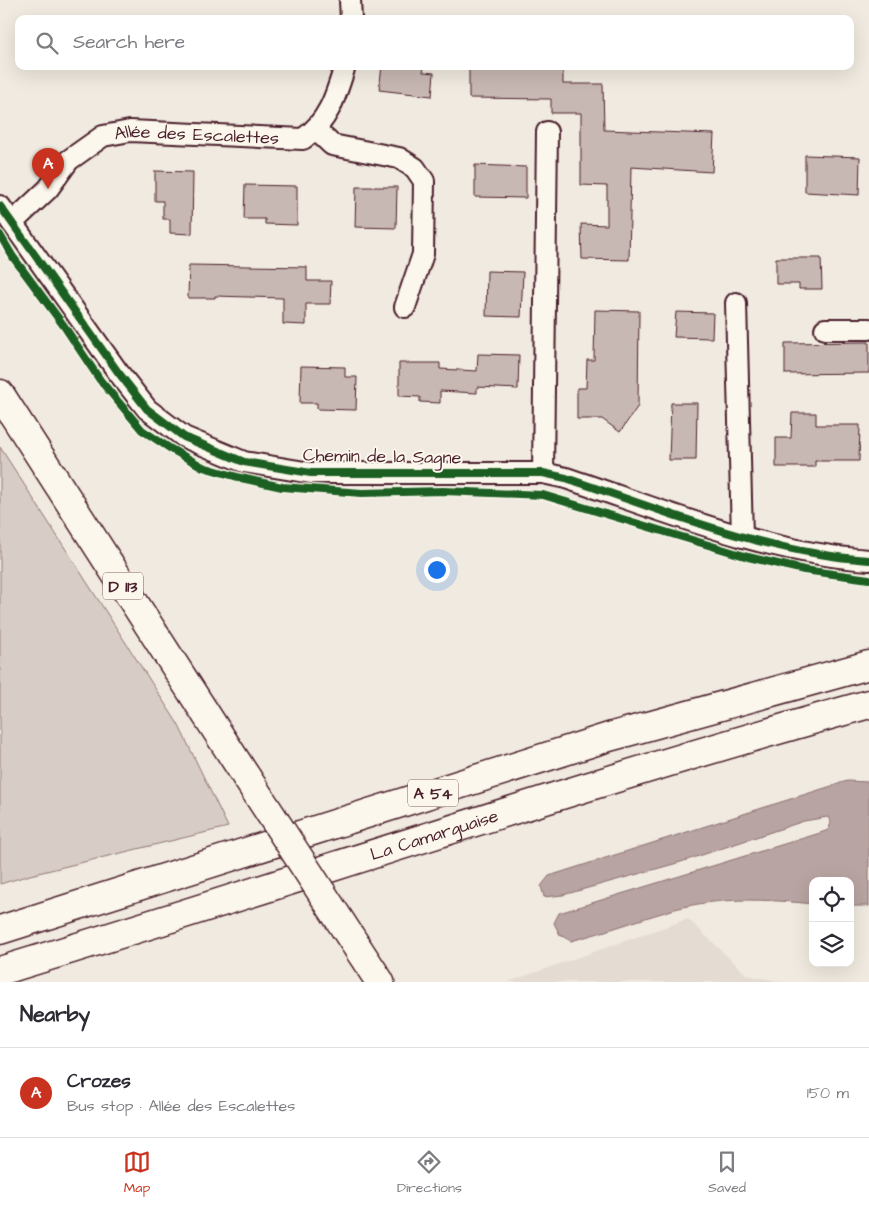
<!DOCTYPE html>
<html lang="en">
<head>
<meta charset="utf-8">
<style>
  :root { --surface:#fff; --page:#f2f2f3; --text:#2b2b33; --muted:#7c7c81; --line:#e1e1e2; --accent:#c8321e }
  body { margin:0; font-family:"Architects Daughter",sans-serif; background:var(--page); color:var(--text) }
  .controls { position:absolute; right:15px; bottom:15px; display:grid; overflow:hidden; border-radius:10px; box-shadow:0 5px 20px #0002 }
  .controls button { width:45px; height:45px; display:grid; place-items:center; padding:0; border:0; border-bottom:1px solid var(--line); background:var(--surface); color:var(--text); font:25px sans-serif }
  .you { position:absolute; left:436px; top:569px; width:18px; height:18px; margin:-12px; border:4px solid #fff; border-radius:50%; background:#1a73e8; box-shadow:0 0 0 8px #1a73e833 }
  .badge { display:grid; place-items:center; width:32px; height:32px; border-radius:50%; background:var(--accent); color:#fff; font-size:16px; font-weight:700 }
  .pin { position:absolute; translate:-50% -41px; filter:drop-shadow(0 1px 2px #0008) }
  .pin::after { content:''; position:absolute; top:26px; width:18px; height:15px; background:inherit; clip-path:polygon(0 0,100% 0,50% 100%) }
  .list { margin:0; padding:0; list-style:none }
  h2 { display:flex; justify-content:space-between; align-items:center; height:65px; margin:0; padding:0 20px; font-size:21px }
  h2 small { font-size:16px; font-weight:400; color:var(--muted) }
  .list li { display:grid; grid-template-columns:32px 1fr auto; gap:15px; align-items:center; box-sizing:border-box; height:90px; padding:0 20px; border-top:1px solid var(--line) }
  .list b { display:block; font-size:19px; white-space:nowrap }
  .list p { margin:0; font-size:16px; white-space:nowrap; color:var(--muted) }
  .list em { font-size:16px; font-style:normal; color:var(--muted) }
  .icon { flex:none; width:28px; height:28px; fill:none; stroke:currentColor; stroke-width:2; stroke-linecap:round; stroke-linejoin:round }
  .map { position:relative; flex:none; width:869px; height:982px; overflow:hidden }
  .search { position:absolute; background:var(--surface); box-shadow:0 5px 20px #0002; left:15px; right:15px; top:15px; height:55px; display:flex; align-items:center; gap:12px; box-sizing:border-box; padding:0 18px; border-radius:10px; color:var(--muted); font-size:19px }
  .sheet { height:155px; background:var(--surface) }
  nav { display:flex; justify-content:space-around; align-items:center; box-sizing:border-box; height:70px; border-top:1px solid var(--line); background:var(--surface); font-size:14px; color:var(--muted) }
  nav a { display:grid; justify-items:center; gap:2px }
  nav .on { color:var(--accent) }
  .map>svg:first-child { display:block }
  .built { fill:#e4dbd2 }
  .green { fill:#d8ccc6; stroke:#917678 }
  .water { fill:#b8a4a2; stroke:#8c6f72 }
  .building { fill:#c8b8b3; stroke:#4a1f2b }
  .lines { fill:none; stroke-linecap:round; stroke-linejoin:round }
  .street-casing { stroke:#4a1f2b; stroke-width:24 }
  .primary-casing { stroke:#4a1f2b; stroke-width:31 }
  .highway-casing { stroke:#4a1f2b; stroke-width:31 }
  .street { stroke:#fbf7ec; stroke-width:20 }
  .primary { stroke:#fbf7ec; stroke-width:28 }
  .highway { stroke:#fbf7ec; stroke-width:28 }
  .primary-bridge-casing { stroke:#4a1f2b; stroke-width:31; stroke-linecap:butt }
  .primary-bridge { stroke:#fbf7ec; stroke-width:28 }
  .cycleway-casing { stroke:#fbf7ec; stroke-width:11 }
  .cycleway { stroke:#1b5e20; stroke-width:8 }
  .labels { text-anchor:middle; stroke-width:4; stroke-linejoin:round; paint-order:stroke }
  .shield { fill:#fbf7ec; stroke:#7f6065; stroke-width:1 }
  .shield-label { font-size:16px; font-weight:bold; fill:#4a1f2b }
  .street-label { font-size:18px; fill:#4a1f2b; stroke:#fbf7ec }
</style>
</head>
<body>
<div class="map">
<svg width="869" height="982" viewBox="0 0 869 982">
  <rect width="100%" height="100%" fill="#f0eae0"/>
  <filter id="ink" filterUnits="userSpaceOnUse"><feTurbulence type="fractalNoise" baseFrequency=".02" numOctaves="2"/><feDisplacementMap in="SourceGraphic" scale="10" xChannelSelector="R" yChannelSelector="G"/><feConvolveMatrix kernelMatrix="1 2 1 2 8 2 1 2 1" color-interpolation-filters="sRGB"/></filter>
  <g filter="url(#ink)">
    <!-- built -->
    <path class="built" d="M 688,919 L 747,975 L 781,982 L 508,982 Z"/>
    <!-- green -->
    <path class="green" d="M 0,447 L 178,724 L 228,827 L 30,875 L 0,884 Z"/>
    <!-- water -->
    <path class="water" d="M 847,781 L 869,782 L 869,906 L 850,906 L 850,881 L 813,881 L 813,904 C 766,899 720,897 675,909 C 640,919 606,932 571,941 L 560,935 L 554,923 L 559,913 L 820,833 L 828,830 L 831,823 L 828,817 L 804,821 L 681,862 L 563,895 L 544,897 L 541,886 L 549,876 Z"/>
    <!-- building -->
    <path class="building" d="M 382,66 L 424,66 L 423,72 L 434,73 L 432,96 L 379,90 Z
      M 469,67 L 563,68 L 563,84 L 603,84 L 604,130 L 714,134 L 712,172 L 631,167 L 629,260 L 582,259 L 581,224 L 607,225 L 607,186 L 581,185 L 581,113 L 551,113 L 551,99 L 469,98 Z
      M 805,155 L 860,157 L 859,195 L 805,192 Z
      M 475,165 L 526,167 L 526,198 L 475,197 Z
      M 155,171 L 193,172 L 192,234 L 170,233 L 170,219 L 163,219 L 163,201 L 155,201 Z
      M 245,185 L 297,186 L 297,225 L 265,224 L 265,219 L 244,219 Z
      M 356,187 L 397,187 L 396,228 L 355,227 Z
      M 776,258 L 821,258 L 822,289 L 799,289 L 799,284 L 776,284 Z
      M 189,265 L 307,267 L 307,281 L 331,281 L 330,304 L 306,304 L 306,325 L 283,324 L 283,298 L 215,296 L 215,298 L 188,298 Z
      M 487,271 L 523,272 L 521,317 L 486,316 Z
      M 595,310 L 639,311 L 638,406 L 620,432 L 602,419 L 577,419 L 577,388 L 586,388 L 587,360 L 594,360 Z
      M 676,312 L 713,313 L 712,338 L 674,337 Z
      M 869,342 L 869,373 L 785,374 L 785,343 Z
      M 478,354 L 519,355 L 518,389 L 477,387 L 477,393 L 440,391 L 440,403 L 420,402 L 420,397 L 399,396 L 399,363 L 440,363 L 440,369 L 477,371 Z
      M 301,366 L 345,367 L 345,377 L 357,377 L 356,410 L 317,409 L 317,403 L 300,403 Z
      M 671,403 L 697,403 L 696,460 L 669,460 Z
      M 792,413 L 816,413 L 816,425 L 860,425 L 859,461 L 815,461 L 815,467 L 776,467 L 776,438 L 791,438 Z"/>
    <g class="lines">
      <!-- street casing -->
      <g class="street-casing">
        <g id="street">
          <path d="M 350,0 L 351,19"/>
          <path d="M 316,130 L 332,145 L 399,158 L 415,168 L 424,181 L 423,254 L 405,307"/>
          <path d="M 0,206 L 118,372 L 147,409 L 184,437 L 244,462 L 311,473 L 543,473 L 566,478 C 665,511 764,553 869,560"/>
          <path id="s1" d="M 12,223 L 48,189 L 69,160 L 103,136 L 130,131 L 303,139 C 329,121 336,95 345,66"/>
          <path d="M 736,303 L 742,537"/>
          <path d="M 825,329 L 869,329"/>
          <path d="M 543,473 L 547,132"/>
        </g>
      </g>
      <!-- primary casing -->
      <g class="primary-casing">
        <path id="primary" d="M 0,394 L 247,778
          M 359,950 L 380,982"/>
      </g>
      <!-- highway casing -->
      <g class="highway-casing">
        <g id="highway">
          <path d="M 0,930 L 609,737 L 869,665"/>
          <path id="s2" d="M 0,971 C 290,883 577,785 869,704"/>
        </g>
      </g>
      <!-- street -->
      <use href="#street" class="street"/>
      <!-- primary -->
      <use href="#primary" class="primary"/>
      <!-- highway -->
      <use href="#highway" class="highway"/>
      <!-- primary-bridge casing -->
      <g class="primary-bridge-casing">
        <path id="primary-bridge" d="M 247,778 L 359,950"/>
      </g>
      <!-- primary-bridge -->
      <use href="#primary-bridge" class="primary-bridge"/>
      <!-- cycleway casing -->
      <g class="cycleway-casing">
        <path id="cycleway" d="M 0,206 L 118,372 L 147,409 L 184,437 L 244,462 L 311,473 L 543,473 L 566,478 C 665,511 764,553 869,560
          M 0,235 L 13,257 L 64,326 L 100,380 L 142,430 L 171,449 L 203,467 L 241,478 L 282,487 L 362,493 L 443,491 L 543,495 L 748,557 L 804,570 L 869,579"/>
      </g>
      <!-- cycleway -->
      <use href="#cycleway" class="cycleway"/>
    </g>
  </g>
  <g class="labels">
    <!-- shield labels -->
    <g class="shield">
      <rect x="103" y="572.5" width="40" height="27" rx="4"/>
      <rect x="408" y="779.5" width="50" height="27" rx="4"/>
    </g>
    <g class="shield-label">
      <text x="123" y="592">D 113</text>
      <text x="433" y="799">A 54</text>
    </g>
    <!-- street labels -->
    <g class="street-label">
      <text dy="6" stroke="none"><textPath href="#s1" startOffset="221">Allée des Escalettes</textPath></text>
      <text transform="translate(382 456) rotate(1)" y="6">Chemin de la Sagne</text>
      <text dy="6" stroke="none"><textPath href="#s2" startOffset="455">La Camarguaise</textPath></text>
    </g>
  </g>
</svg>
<div class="controls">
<button><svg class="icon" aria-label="locate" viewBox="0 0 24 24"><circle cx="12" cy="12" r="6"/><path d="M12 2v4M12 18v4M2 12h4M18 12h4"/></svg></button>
<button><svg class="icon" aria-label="layers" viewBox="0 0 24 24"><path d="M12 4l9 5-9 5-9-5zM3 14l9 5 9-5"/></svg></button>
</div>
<div class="you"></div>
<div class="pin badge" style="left:48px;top:189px">A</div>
<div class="search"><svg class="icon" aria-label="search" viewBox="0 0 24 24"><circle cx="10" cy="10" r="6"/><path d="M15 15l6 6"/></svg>Search here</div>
</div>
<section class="sheet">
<h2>Nearby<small></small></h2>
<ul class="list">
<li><span class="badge">A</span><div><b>Crozes</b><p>Bus stop · Allée des Escalettes</p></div><em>150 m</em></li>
</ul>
</section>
<nav>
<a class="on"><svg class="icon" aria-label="map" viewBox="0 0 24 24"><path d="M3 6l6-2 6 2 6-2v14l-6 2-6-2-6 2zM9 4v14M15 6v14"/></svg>Map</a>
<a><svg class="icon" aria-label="directions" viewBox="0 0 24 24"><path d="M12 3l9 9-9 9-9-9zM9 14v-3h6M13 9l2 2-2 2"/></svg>Directions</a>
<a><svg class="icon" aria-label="saved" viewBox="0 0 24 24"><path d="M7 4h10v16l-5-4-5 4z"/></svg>Saved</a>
</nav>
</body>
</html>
